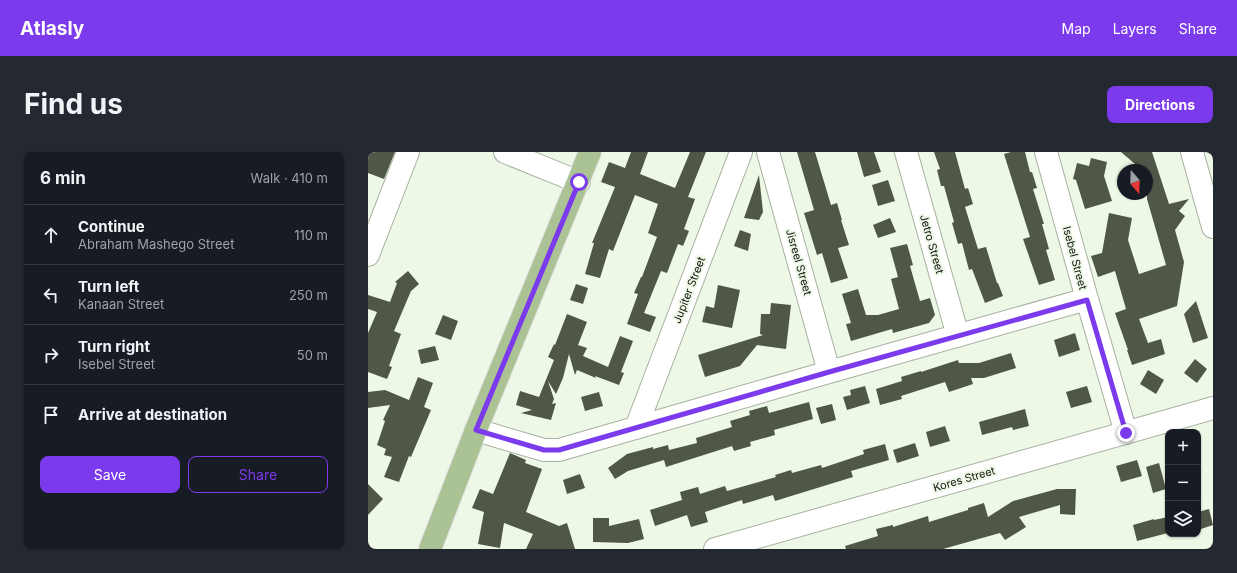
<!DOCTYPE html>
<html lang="en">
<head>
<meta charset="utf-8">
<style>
  :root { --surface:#171b24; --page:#242831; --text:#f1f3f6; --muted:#9ea1a6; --line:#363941; --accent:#7c3aed }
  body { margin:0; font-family:Inter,sans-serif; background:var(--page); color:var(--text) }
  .controls { position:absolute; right:12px; bottom:12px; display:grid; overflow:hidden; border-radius:8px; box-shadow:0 1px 3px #0004 }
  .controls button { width:36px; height:36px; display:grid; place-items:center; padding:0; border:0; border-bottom:1px solid var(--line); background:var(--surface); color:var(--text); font:20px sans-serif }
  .compass { position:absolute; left:749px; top:12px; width:36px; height:36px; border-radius:50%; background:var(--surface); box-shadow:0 1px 3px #0004; rotate:161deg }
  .stop { position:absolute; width:12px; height:12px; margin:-9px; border:3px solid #7c3aed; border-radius:50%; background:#fff }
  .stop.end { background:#7c3aed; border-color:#fff; box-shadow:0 1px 4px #0008 }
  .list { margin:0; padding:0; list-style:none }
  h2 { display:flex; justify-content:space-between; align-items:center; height:52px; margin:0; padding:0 16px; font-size:17px }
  h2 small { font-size:13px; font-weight:400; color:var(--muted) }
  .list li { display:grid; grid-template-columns:26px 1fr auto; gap:12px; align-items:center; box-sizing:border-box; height:60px; padding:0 16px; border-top:1px solid var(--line) }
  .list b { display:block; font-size:15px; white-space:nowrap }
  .list p { margin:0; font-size:13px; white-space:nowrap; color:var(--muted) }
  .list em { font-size:13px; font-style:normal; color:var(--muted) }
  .actions { display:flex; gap:8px; padding:12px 16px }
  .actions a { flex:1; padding:9px 0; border:1px solid var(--accent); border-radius:8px; text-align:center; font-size:14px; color:var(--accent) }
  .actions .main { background:var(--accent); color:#fff }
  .icon { flex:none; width:22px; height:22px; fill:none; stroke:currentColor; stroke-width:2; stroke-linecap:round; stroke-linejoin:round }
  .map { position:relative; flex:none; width:845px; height:397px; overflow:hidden; border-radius:8px }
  header { display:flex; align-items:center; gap:24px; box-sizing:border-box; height:56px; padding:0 20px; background:var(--accent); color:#fff }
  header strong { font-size:19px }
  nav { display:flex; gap:22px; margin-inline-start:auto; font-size:14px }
  .intro { display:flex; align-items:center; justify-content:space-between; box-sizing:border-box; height:96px; padding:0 24px }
  h1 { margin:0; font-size:28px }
  .button { padding:10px 18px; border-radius:8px; background:var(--accent); color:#fff; font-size:14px; font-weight:700 }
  main { display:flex; gap:24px; padding:0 24px }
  aside { flex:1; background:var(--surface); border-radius:8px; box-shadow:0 1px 3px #0004 }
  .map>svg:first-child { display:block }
  .building { fill:#4f5848 }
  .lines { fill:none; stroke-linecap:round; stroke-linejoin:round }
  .minor-casing { stroke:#a8b1a0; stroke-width:24 }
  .major-casing { stroke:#dedede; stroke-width:24 }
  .minor { stroke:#fff; stroke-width:22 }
  .major { stroke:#abc295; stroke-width:22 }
  .route { stroke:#7c3aed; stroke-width:5 }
  .labels { text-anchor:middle; stroke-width:4; stroke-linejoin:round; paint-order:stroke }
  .street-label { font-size:11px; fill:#131610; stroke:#eef8e6 }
</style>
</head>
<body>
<header>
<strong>Atlasly</strong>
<nav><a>Map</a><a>Layers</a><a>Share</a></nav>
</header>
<div class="intro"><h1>Find us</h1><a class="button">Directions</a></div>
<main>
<aside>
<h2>6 min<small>Walk · 410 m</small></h2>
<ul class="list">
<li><svg class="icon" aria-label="ahead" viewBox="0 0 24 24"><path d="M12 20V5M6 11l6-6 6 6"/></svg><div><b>Continue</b><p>Abraham Mashego Street</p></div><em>110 m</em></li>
<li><svg class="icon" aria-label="left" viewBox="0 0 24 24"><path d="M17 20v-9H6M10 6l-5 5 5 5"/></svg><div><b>Turn left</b><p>Kanaan Street</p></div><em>250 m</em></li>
<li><svg class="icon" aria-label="right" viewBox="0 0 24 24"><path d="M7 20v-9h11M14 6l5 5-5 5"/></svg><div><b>Turn right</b><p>Isebel Street</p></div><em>50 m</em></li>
<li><svg class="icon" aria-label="arrive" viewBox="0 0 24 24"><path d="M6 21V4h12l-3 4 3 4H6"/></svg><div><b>Arrive at destination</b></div></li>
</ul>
<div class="actions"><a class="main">Save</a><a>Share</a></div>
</aside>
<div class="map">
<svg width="845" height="397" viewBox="0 0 845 397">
  <rect width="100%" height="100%" fill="#eef8e6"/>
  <!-- building -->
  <path class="building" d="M 0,0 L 27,0 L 16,27 L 0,21 Z
    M 263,0 L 280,0 L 272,22 L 307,36 L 322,0 L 338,0 L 320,45 L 327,47 L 316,77 L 321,79 L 315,94 L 310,92 L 299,121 L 293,119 L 276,161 L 288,165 L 282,180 L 259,172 L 270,142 L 266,141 L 273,125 L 274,125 L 289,85 L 280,81 L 290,52 L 267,43 L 245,99 L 241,97 L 232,126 L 217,122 L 226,91 L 224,91 L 247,35 L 233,30 L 241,10 L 257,16 Z
    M 429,0 L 447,0 L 463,53 L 469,51 L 474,68 L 473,68 L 481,93 L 470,96 L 480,126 L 463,131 L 454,101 L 449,103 L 436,61 L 446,58 Z
    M 489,0 L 506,0 L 513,20 L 496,25 Z
    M 566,0 L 587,0 L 597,37 L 600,36 L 605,52 L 597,55 L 610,97 L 618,95 L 629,131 L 630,131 L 635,144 L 617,151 L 604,117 L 601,118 L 594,91 L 590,92 L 584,71 L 586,70 L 576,34 L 573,34 L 569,18 L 572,17 Z
    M 643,0 L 657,0 L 662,20 L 664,20 L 669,36 L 665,37 L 676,72 L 674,72 L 681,97 L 678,98 L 687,128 L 671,133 L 655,87 L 662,85 L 636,2 Z
    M 753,0 L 784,0 L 801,52 L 821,47 L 811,59 L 817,64 L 807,78 L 816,110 L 809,154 L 771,167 L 780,191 L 793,187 L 797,202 L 764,213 L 759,198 L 760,198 L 747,161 L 758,157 L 747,119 L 730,125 L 723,104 L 734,101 L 741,61 L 764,66 L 760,88 L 771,122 L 798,113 L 779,47 L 779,18 L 774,18 Z
    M 723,6 L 739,10 L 736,24 L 744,49 L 717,57 L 708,28 L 705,27 L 709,11 L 721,14 Z
    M 391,23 L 395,60 L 391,68 L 376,66 Z
    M 520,28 L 527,49 L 510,54 L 504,33 Z
    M 522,66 L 528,80 L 510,86 L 505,73 Z
    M 372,78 L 383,82 L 380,99 L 366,94 Z
    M 539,92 L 545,113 L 542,114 L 552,149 L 562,146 L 567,163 L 561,171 L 525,181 L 524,177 L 483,189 L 478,172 L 483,171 L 474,142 L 490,137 L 498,163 L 510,163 L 531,157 L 523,127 L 530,125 L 522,96 Z
    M 40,119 L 51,132 L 43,139 L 26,179 L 33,182 L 21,214 L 24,215 L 19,227 L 0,220 L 0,181 L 9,160 L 0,157 L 0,143 L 22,150 L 29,131 L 27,130 Z
    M 208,132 L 220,136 L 215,152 L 202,148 Z
    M 350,133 L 372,138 L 364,176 L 334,170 L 338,154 L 346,156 Z
    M 828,149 L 840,186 L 825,191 L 816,162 Z
    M 403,151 L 423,153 L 418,197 L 389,193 L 372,214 L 337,225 L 330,203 L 395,183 L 392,182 L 393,162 L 402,162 Z
    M 199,162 L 219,170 L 210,193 L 219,196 L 215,204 L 240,215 L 252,184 L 265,189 L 253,220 L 256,221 L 251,233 L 227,224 L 228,226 L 209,218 L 207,223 L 201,202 L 195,226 L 188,242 L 180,229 L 186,247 L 184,252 L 188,251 L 183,268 L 153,261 L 164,258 L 148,253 L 152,239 L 171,245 L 186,208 L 180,205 L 186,192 L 187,193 Z
    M 75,163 L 90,169 L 83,188 L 67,182 Z
    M 707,181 L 712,198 L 691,205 L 686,188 Z
    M 67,194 L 71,208 L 53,212 L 50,198 Z
    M 643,201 L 648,216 L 616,226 L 603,226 L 605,232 L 581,240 L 577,230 L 533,244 L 534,247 L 512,253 L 508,237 L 534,229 L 533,225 L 553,219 L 553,220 L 590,208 L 591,211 L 611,211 Z
    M 827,207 L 839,217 L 829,231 L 816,221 Z
    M 780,218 L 796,228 L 788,242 L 772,232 Z
    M 50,225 L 65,231 L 56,255 L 63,258 L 43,305 L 41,304 L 31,330 L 16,325 L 24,305 L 16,303 L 18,297 L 9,293 L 17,269 L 15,268 L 22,253 L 0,256 L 0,240 L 17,238 L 41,248 Z
    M 497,234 L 502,251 L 479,258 L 475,245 L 483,243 L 482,238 Z
    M 719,234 L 724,250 L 703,256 L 698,240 Z
    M 231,240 L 235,254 L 217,259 L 213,245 Z
    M 441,250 L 445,267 L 406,278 L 407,283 L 382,290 L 383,294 L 366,299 L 364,294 L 298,315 L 296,308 L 260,319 L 247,327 L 240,316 L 259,302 L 285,295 L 285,297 L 300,293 L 301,298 L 329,291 L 328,286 L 364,275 L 362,269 L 382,263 L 381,259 L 399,254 L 401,261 Z
    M 464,252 L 468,268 L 453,272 L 448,256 Z
    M 657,257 L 661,274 L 645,278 L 644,275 L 614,283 L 611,270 Z
    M 577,274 L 582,289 L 562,295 L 558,280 Z
    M 547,291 L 551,304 L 529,311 L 525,298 Z
    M 517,292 L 521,308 L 483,319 L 485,325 L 407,349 L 405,343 L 375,352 L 374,348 L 337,360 L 340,370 L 323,375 L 319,363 L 287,374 L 282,358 L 314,348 L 312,340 L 330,335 L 332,342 L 357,334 L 359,339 L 408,325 L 407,323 L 423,318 L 424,321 L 453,313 L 454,316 L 496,302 L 495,298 Z
    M 142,301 L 158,308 L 157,311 L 174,317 L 158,360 L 191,374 L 199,371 L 207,397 L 158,397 L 165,382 L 136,371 L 132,396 L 110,392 L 116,360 L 104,356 L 112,337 L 125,342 Z
    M 769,308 L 774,324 L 753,330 L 748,314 Z
    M 791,311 L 798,337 L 785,341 L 778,315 Z
    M 212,322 L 217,336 L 199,342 L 195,328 Z
    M 0,332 L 15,347 L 0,363 Z
    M 689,337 L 708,337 L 707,363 L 692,362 L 692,353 L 651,365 L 658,375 L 637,388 L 632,381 L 575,397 L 478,397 L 477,394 L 510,384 L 508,377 L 525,373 L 525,375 L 560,364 L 561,370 L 600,358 L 600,356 L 616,351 L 620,365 L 645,349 Z
    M 841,357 L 845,373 L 830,378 L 830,360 Z
    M 800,365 L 800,381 L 769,389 L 765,373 L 786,367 L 786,368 Z
    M 225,366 L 241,366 L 241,374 L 271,367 L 276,387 L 260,391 L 225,390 Z"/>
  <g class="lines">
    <!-- minor casing -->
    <g class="minor-casing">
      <path id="minor" d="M 137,0 L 211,30
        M 400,0 L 461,220
        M 538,0 L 590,184
        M 678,0 L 719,147 L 758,281
        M 824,0 L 845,75
        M 0,103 L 40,0
        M 268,276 L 373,0
        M 108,278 L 176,298 L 191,298 L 461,220 L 719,147
        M 347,397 L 845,256"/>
    </g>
    <!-- major casing -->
    <g class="major-casing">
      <path id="major" d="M 62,397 L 108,278 L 222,0"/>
    </g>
    <!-- minor -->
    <use href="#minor" class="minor"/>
    <!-- major -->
    <use href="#major" class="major"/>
  </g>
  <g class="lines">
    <!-- route -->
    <path class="route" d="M 211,30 L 108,278 L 176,298 L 191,298 L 461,220 L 719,148 L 758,281"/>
  </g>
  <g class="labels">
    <!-- street labels -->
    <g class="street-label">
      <text transform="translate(564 92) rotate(74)" y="4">Jetro Street</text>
      <text transform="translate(707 106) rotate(75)" y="4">Isebel Street</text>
      <text transform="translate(431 110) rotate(74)" y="4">Jisreel Street</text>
      <text transform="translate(321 138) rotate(-69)" y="4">Jupiter Street</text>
      <text transform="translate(596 327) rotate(-16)" y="4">Kores Street</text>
    </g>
  </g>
</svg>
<div class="controls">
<button>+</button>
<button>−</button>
<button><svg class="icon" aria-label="layers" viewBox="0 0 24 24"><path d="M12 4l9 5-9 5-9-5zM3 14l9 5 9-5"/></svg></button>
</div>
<svg class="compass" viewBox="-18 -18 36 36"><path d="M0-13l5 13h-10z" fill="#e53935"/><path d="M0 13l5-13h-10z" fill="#9ea1a6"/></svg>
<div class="stop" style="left:211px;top:30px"></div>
<div class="stop end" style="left:758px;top:281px"></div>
</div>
</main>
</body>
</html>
